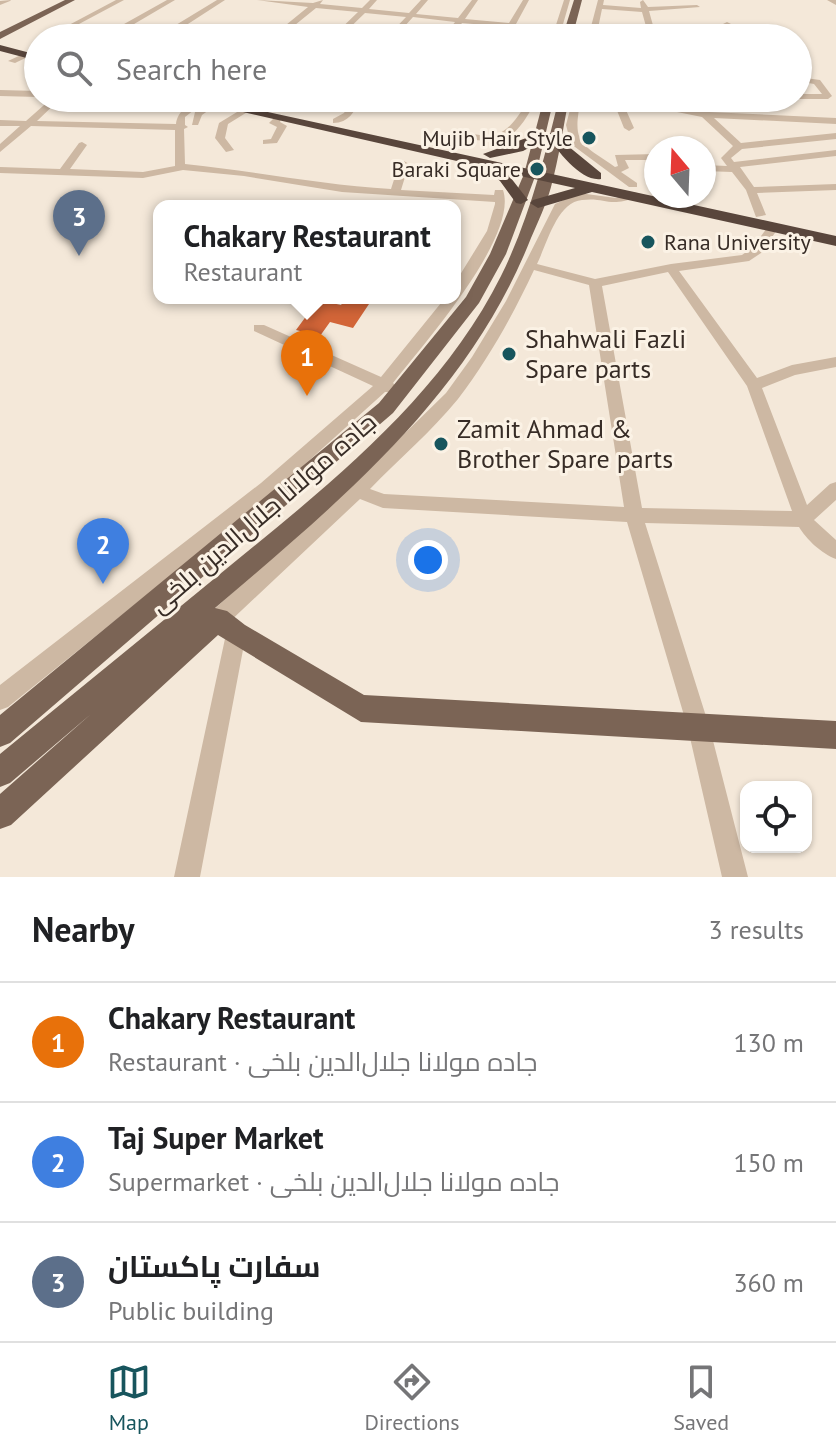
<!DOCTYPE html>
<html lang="en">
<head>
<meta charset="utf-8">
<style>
  :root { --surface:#fff; --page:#f6f6f6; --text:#202124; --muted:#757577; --line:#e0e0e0; --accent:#17555d }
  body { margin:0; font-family:"PT Sans",Cairo,sans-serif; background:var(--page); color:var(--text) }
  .controls { position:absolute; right:24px; bottom:24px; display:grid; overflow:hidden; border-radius:16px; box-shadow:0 2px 6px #0004 }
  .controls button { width:72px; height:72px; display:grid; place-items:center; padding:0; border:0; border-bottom:2px solid var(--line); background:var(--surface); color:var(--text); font:40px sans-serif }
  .compass { position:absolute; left:644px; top:136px; width:72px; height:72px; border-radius:50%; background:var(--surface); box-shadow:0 2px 6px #0004; rotate:341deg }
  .you { position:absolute; left:428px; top:560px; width:28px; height:28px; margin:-20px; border:6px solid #fff; border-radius:50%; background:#1a73e8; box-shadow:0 0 0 12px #1a73e833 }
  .badge { display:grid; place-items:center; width:52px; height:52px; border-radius:50%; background:var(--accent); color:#fff; font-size:26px; font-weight:700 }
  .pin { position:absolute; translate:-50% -66px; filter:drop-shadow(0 2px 4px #0008) }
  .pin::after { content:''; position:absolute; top:42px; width:28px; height:24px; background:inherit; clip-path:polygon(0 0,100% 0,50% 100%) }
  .popup { position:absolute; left:153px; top:200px; width:308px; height:104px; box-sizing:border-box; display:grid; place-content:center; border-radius:16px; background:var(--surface); filter:drop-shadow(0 2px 6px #0005); font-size:26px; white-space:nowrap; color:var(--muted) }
  .popup b { font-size:30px; color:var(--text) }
  .popup::after { content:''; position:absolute; left:50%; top:100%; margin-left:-16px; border:16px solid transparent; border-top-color:var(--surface) }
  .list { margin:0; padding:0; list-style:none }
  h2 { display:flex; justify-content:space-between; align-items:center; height:104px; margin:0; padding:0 32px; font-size:34px }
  h2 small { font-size:26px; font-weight:400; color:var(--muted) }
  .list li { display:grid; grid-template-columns:52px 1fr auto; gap:24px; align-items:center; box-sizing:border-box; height:120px; padding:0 32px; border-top:2px solid var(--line) }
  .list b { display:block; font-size:30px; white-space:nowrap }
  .list p { margin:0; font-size:26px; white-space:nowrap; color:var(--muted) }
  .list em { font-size:26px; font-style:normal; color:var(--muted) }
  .icon { flex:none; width:44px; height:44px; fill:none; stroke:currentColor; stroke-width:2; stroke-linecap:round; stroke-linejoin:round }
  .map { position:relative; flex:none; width:836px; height:877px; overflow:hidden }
  .search { position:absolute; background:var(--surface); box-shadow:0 2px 6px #0004; left:24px; right:24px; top:24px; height:88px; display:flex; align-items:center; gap:20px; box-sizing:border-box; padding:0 28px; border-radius:44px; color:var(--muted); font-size:30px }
  .sheet { height:464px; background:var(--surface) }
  nav { display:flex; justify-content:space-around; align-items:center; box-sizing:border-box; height:112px; border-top:2px solid var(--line); background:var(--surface); font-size:22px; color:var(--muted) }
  nav a { display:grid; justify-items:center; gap:4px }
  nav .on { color:var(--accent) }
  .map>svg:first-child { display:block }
  .building { fill:#d26538 }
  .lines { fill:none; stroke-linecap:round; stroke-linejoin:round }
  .minor { fill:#cdb8a3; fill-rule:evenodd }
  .major { fill:#7b6455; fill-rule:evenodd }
  .highway { fill:#59463c; fill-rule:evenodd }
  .poi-dot { fill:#17555d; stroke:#fbf2e5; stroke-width:3 }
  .labels { text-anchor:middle; stroke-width:6; stroke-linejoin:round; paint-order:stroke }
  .far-poi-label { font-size:22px; fill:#372c26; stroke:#fbf2e5; text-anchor:end }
  .poi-label { font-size:26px; fill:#372c26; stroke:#fbf2e5; text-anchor:start }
  .street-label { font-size:26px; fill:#372c26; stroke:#fbf2e5 }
</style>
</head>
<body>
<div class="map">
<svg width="836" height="877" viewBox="0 0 836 877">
  <rect width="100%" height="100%" fill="#f4e8d9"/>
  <!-- building -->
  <path class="building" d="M 346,298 L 369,304 L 353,328 L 330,322 L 320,336 L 296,330 L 318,300 L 341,305 Z"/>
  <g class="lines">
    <!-- minor -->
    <path class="minor" d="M 11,0 L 10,1 L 0,5 L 0,1 Z
      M 116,0 L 124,0 L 64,32 L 108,33 L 167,0 L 175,0 L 129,27 L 166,31 L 217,0 L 225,0 L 174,33 L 204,38 L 123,30 L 109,37 L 52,34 Z
      M 257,0 L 313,3 L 323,0 L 320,4 L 362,8 L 370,0 L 377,0 L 369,9 L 409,13 L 421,0 L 428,0 L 416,14 L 458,18 L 472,0 L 478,0 L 465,19 L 509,23 L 523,0 L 529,0 L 516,24 L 555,28 L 564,0 L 570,0 L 559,38 L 551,38 L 553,32 L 514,28 L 508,38 L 500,38 L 507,27 L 462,23 L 451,38 L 443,38 L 455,22 L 413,17 L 394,38 L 386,38 L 406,17 L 365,13 L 339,38 L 331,38 L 358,12 L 316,8 L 279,38 L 270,38 L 308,7 Z
      M 598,0 L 604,0 L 603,5 L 641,8 L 640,2 L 643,0 L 648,7 L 697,5 L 700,7 L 649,11 L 654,29 L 663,38 L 655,38 L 647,30 L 642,12 L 602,9 L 596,38 L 588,38 Z
      M 827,0 L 836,0 L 836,5 Z
      M 727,22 L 731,24 L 736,38 L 728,38 L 723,24 Z
      M 38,47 L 38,52 L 15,63 L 8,61 Z
      M 798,77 L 820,80 L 832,96 L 828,99 L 795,99 L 798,98 L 798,94 L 822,94 L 814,84 L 798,81 Z
      M 0,90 L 38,91 L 38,97 L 0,96 Z
      M 52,98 L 61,98 L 37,121 L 176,124 C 177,112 191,99 203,99 L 203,103 L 185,117 L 185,125 L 188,127 L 184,129 L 185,164 C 254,171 322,185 391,189 L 399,164 L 404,161 L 409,164 L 401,190 L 494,195 L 495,190 L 503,190 C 519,236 423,345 393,383 L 398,388 L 396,392 L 385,392 L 273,493 L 8,707 L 0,710 L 0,685 L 261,483 L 373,386 L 254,331 L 254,325 L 264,325 L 381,377 L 445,298 L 455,298 L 455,283 L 487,231 L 495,204 L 495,202 L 342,192 L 244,176 L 183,170 L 143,178 L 0,173 L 0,167 L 60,169 L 79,143 L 82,142 L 87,145 L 70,169 L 143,172 L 175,166 L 175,130 L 31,126 L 0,152 L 0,144 L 20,126 L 0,126 L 0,120 L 26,121 Z
      M 353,98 L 361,98 C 355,111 349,123 333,123 L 333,119 L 344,113 Z
      M 471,98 L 466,102 L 462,99 L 462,98 Z
      M 529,98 L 537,98 C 503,168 489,127 432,144 L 427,141 C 473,111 491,170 529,98 Z
      M 573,98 L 581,98 C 572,144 579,142 615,167 L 618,166 L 615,155 L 656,154 L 656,160 L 625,160 L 629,168 L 621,172 L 637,183 L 637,187 L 629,187 L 571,144 L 566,125 Z
      M 612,98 L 631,98 L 700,111 L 700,98 L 708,98 L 709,112 L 836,118 L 836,124 L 714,118 L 741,143 L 836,133 L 836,139 L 742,149 L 731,158 L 734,162 L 836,150 L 836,156 L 740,167 L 754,187 L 836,184 L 836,190 L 757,193 L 766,215 L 756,217 L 746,190 L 732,172 L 704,171 L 704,165 L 727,166 L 721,158 L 733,146 L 702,117 L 622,101 L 634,128 L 629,131 L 624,128 Z
      M 741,98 L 750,98 L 750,99 L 746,102 Z
      M 209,103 L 216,105 L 202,115 L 198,125 L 192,125 L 195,112 Z
      M 242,109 L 249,111 L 228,124 L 225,138 L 234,150 L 226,152 L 215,138 L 219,123 Z
      M 276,116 L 282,116 L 280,122 L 287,126 L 277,143 L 263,144 L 263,140 L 271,139 L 277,127 L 269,123 Z
      M 633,192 L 637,193 L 637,197 C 608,208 606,197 582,200 C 557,202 547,244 537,264 L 595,279 L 671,264 L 742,255 L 753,247 L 769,225 L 777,225 L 779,227 L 761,253 L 749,261 L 679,271 L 757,378 L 792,365 L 836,357 L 836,367 L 795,375 L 762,388 L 807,505 L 830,484 L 836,482 L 836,500 L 814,520 L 836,540 L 836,559 C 822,554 806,539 799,527 L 645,523 L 710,729 L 748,877 L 722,877 L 688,729 L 627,522 L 383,508 L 360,499 L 225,626 L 218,629 L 211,626 L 208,619 L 211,612 L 351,486 L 446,393 L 472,357 L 506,301 L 555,204 L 579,193 L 616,198 ZM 534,270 L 589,285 L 624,507 L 384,494 L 370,489 C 399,459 432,431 458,399 C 488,360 513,315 534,270 ZM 668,272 L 747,386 L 792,511 L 642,508 L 602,286 Z
      M 236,624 L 243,627 L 246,634 L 200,877 L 174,877 L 226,634 L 229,627 Z"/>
    <!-- major -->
    <path class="major" d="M 65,0 L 75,0 L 0,39 L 0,32 Z
      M 574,0 L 582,0 L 572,38 L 562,38 Z
      M 544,98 L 554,98 L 536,174 L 506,254 L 479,303 L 393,413 L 10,743 L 0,747 L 0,715 L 379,403 L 466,297 L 490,254 L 524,174 Z
      M 559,98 L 569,98 C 563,128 559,158 551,187 C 546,205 538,222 531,238 C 469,396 340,501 215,608 L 227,611 L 245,625 L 364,695 L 836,721 L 836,749 L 361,722 L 218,635 L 11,825 L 0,829 L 0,794 L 91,714 L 10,783 L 0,787 L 0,754 C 73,694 147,634 220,574 C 325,488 439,400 501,276 C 529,219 544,160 559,98 Z"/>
    <!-- highway -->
    <path class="highway" d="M 0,45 L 38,55 L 38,61 L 0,51 Z
      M 182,98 L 204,98 L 836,236 L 836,246 L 592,192 L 538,208 L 530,203 L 533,200 L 575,188 L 507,173 L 528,200 L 521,204 L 516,203 L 500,181 L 483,167 Z
      M 549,133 L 559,133 L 568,146 L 601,173 L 601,179 C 581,182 558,151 547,136 Z
      M 537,134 L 542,135 L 542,141 L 523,151 L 490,158 L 483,154 Z"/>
  </g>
  <!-- markers -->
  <g class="poi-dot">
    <circle cx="589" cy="138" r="8"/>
    <circle cx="537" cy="169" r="8"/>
    <circle cx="648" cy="242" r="8"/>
    <circle cx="509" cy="354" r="8"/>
    <circle cx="441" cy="444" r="8"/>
  </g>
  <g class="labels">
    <!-- far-poi labels -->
    <g class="far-poi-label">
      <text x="573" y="146">Mujib Hair Style</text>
      <text x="521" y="177">Baraki Square</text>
      <text x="664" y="250" text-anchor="start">Rana University</text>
    </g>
    <!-- poi labels -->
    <g class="poi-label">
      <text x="525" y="348">Shahwali Fazli<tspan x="525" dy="30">Spare parts</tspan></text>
      <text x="457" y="438">Zamit Ahmad &amp;<tspan x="457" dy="30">Brother Spare parts</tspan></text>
    </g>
    <!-- street labels -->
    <g class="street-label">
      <text transform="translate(263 513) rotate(-41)" y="9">جاده مولانا جلال‌الدین بلخی</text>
    </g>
  </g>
</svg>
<div class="controls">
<button><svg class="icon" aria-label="locate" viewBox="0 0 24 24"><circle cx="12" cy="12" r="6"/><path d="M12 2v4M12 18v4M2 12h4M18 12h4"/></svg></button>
</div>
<svg class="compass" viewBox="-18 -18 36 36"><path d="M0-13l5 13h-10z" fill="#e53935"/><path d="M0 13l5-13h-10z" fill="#757577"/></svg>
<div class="you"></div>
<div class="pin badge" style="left:307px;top:396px;background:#e8710a">1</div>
<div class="popup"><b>Chakary Restaurant</b>Restaurant</div>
<div class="pin badge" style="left:103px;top:584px;background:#3f7fe0">2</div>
<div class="pin badge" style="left:79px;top:256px;background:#5c6f8a">3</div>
<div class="search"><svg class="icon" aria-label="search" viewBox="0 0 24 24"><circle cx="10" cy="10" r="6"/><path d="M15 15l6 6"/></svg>Search here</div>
</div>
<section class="sheet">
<h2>Nearby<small>3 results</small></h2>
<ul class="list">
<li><span class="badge" style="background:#e8710a">1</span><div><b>Chakary Restaurant</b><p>Restaurant · جاده مولانا جلال‌الدین بلخی</p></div><em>130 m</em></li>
<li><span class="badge" style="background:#3f7fe0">2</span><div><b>Taj Super Market</b><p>Supermarket · جاده مولانا جلال‌الدین بلخی</p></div><em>150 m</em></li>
<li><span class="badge" style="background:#5c6f8a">3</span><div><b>سفارت پاکستان</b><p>Public building</p></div><em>360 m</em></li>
</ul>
</section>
<nav>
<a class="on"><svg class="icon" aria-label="map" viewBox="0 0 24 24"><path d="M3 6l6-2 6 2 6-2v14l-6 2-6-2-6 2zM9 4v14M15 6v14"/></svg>Map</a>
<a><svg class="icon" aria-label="directions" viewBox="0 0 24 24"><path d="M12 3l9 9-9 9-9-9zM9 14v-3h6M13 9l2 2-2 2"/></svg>Directions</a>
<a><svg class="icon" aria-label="saved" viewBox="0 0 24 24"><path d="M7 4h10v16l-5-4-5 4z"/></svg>Saved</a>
</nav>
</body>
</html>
